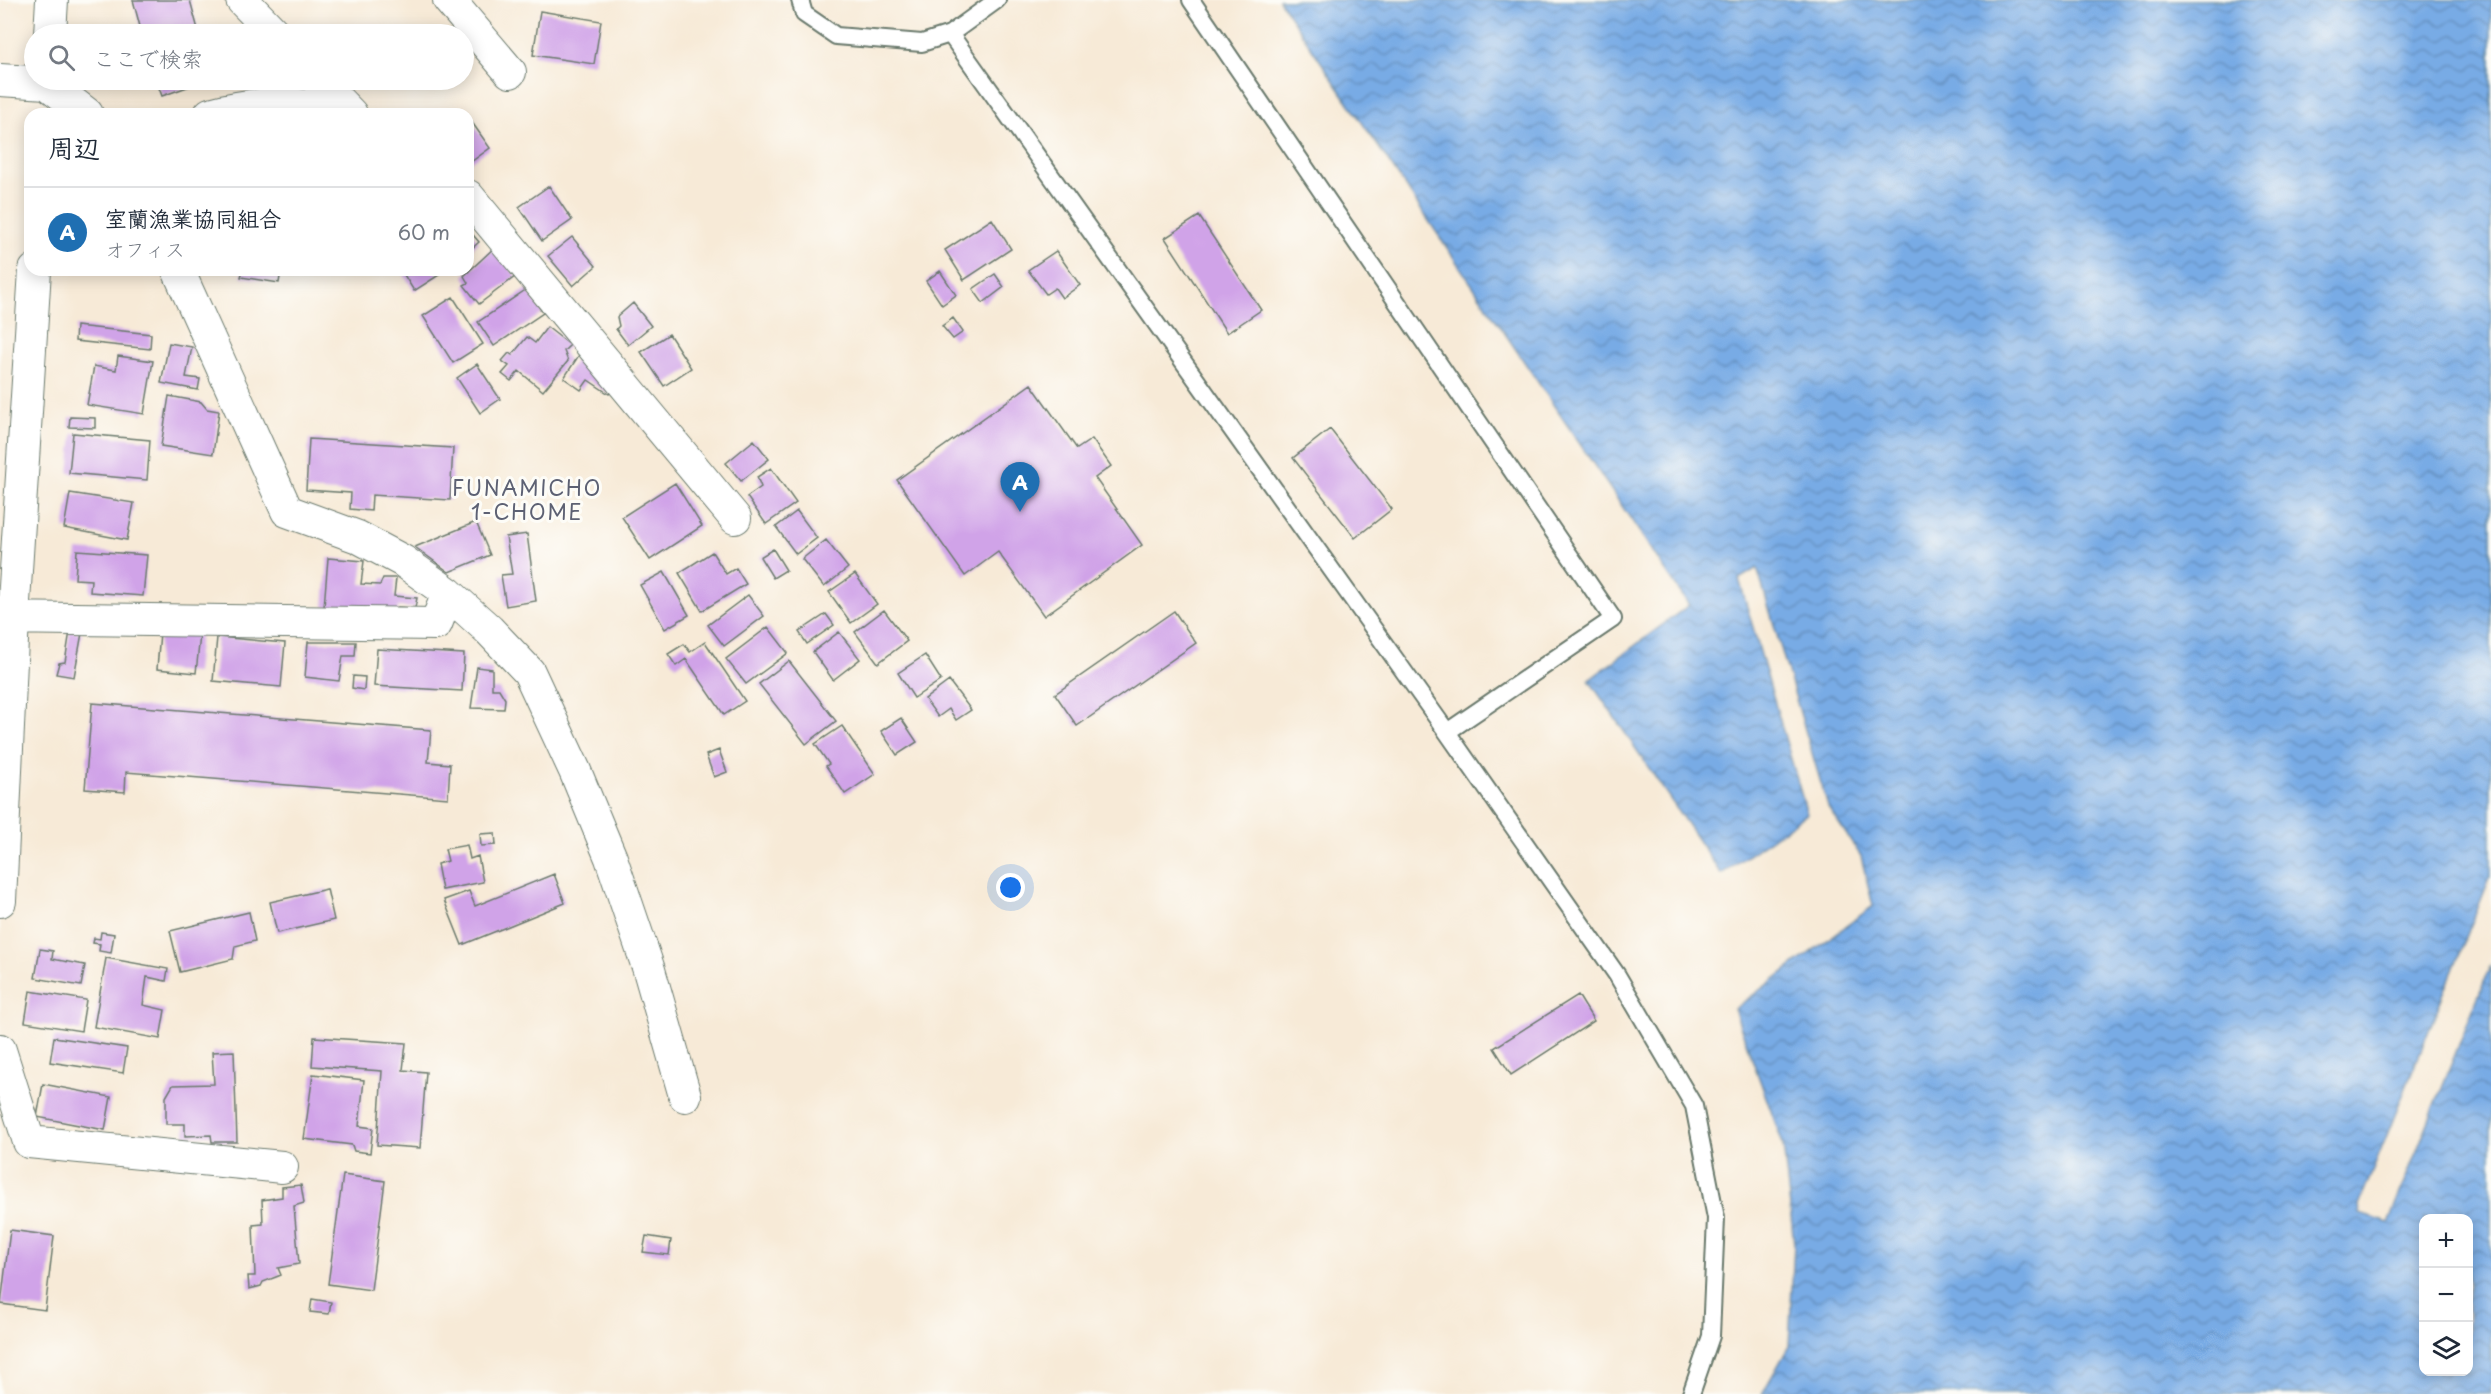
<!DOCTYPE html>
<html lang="ja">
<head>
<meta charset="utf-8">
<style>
  :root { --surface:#fff; --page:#f2f2f3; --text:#1f2937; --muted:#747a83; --line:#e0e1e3; --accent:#1f6fb2 }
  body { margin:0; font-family:"Playpen Sans","Klee One",sans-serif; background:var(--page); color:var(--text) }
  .controls { position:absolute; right:18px; bottom:18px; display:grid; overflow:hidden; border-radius:12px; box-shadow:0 3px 15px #0003 }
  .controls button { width:54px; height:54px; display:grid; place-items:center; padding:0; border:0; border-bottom:2px solid var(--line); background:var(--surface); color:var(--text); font:30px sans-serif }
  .you { position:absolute; left:1011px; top:888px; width:21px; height:21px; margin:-15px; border:4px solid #fff; border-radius:50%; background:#1a73e8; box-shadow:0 0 0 9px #1a73e833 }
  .badge { display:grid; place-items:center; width:39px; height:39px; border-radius:50%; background:var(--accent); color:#fff; font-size:20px; font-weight:700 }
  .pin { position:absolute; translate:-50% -50px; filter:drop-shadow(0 2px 3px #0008) }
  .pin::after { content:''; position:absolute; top:32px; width:21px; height:18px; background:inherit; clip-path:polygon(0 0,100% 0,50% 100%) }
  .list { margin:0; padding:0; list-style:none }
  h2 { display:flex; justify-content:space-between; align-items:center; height:78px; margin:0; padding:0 24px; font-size:26px }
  h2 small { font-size:20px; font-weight:400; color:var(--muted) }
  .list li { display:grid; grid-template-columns:39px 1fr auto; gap:18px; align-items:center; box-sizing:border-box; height:90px; padding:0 24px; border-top:2px solid var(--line) }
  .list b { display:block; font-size:22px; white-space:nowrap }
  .list p { margin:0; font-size:20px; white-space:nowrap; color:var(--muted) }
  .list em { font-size:20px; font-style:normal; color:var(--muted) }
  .icon { flex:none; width:33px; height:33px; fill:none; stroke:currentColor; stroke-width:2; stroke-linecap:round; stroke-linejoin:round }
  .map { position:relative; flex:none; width:2491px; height:1394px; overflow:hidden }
  .search { position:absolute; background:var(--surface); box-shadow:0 3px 15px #0003; left:24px; top:24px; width:450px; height:66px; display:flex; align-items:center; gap:15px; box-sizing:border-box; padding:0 21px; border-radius:33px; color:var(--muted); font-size:22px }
  .panel { position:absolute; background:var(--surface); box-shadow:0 3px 15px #0003; left:24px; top:108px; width:450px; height:168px; border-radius:18px }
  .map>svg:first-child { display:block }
  .water { fill:url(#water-waves); stroke:#4c748c; stroke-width:1.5; fill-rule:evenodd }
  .building { fill:#d0a3e8 }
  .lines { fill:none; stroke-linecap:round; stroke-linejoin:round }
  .lane-casing { stroke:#6b7a6d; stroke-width:20 }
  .street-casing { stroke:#6b7a6d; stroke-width:34 }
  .lane { stroke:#fff; stroke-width:16 }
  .street { stroke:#fff; stroke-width:32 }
  .labels { text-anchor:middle; stroke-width:6; stroke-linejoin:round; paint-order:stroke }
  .neighbourhood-label { font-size:21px; letter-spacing:1.5px; fill:#5d6173; stroke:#fdfcf7 }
</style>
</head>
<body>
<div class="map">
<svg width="2491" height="1394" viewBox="0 0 2491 1394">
  <defs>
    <pattern id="water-waves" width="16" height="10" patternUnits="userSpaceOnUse" patternTransform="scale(1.5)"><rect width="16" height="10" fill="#78abe5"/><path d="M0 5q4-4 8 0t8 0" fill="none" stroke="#628cba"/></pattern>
  </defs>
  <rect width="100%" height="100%" fill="#fdfcf7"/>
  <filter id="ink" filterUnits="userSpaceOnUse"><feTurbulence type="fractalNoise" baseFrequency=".0167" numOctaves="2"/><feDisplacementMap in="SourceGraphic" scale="12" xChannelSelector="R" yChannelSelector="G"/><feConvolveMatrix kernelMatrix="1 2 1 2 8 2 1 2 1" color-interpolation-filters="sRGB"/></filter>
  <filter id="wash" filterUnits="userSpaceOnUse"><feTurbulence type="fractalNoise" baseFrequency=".008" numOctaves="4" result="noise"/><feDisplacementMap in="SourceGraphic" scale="24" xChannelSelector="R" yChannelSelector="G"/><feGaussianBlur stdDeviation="1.35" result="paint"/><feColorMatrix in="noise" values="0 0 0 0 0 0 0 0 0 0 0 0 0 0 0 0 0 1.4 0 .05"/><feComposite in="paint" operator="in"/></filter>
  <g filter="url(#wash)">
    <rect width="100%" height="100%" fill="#f7ead7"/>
    <!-- water -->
    <path class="water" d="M 1279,0 L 2491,0 L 2491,875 L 2359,1205 L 2360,1214 L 2388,1223 L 2491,964 L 2491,1394 L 1762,1394 L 1789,1346 L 1794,1244 L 1783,1144 L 1734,1009 L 1873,906 L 1861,856 L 1828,807 L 1757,568 L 1739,579 L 1807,814 L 1721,874 L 1589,680 L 1689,605 ZM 2424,1218 L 2468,1218 L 2468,1372 L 2424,1372 Z"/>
    <g id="blocks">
      <!-- building -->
      <path class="building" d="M 133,0 L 190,0 L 199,33 L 175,34 L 173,27 L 142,34 Z
        M 540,11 L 601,21 L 594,64 L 533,55 Z
        M 156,80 L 188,80 L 190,86 L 162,96 Z
        M 471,121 L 490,148 L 468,164 L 468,124 Z
        M 549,186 L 572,220 L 542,241 L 519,207 Z
        M 1199,216 L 1261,310 L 1227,333 L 1165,238 Z
        M 992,219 L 1011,249 L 964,280 L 945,250 Z
        M 468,229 L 479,242 L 468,252 Z
        M 572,237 L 596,266 L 573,286 L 548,256 Z
        M 495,247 L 516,276 L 479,304 L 464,285 L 468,283 L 464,276 Z
        M 1056,251 L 1080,285 L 1062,298 L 1055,288 L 1046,294 L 1028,270 Z
        M 243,270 L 281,270 L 279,283 L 241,277 Z
        M 401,270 L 436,270 L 439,275 L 414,291 Z
        M 940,271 L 956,295 L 942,305 L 926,281 Z
        M 995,274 L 1004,287 L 983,303 L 973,289 Z
        M 527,289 L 543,313 L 494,346 L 478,322 Z
        M 453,297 L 483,344 L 453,363 L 423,316 Z
        M 633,303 L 651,326 L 628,345 L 616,329 L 619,326 L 617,317 Z
        M 953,318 L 963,332 L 953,339 L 942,326 Z
        M 76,326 L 151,334 L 150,349 L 75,341 Z
        M 547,327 L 570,345 L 564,351 L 568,361 L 543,391 L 519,371 L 511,381 L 502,374 L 509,366 L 502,361 L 509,353 L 512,355 L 527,337 L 535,343 Z
        M 669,334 L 691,368 L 664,386 L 641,352 Z
        M 169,343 L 192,347 L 186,377 L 200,379 L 198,390 L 161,383 Z
        M 579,355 L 618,381 L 609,394 L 588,380 L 581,390 L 564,378 Z
        M 118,356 L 153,361 L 144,414 L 87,405 L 94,366 L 116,370 Z
        M 477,364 L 500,399 L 480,413 L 457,378 Z
        M 1031,384 L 1077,449 L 1092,439 L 1111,466 L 1095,478 L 1142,545 L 1044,616 L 998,552 L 965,576 L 897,480 Z
        M 169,396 L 201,402 L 207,409 L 219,411 L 213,454 L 161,446 Z
        M 70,417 L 95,418 L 95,428 L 69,427 Z
        M 1330,429 L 1392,509 L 1355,538 L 1293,458 Z
        M 73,433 L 150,440 L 147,480 L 69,473 Z
        M 309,439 L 453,448 L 450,500 L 372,495 L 371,511 L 350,509 L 351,493 L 306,490 Z
        M 754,440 L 769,459 L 741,481 L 726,463 Z
        M 771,468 L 796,503 L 766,524 L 747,497 L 761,487 L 757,477 Z
        M 675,483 L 702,526 L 650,560 L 622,517 Z
        M 70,493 L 134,503 L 127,540 L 64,528 Z
        M 797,511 L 817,538 L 796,554 L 776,527 Z
        M 476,522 L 490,555 L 449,572 L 415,547 Z
        M 527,534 L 536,601 L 506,606 L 501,575 L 512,574 L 506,537 Z
        M 826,540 L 848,568 L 824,587 L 802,559 Z
        M 773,549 L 786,570 L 773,578 L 760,557 Z
        M 77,550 L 147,555 L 143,596 L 90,592 L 91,580 L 75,579 Z
        M 712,552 L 726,574 L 736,568 L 746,584 L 702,611 L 679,573 Z
        M 328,558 L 364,561 L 361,584 L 380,585 L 383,578 L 396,578 L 394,596 L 417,598 L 415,608 L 398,607 L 397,614 L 324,607 Z
        M 664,572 L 689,615 L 665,629 L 640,585 Z
        M 855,574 L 877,604 L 851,623 L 829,592 Z
        M 748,595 L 764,616 L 724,646 L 708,625 Z
        M 884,610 L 907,641 L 878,663 L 855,632 Z
        M 1174,611 L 1196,643 L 1077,726 L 1055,694 Z
        M 826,614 L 834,625 L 807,644 L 799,632 Z
        M 768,627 L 788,653 L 746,684 L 726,659 Z
        M 70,631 L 82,633 L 74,677 L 56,674 L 59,663 L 65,662 Z
        M 160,632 L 200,635 L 196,673 L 157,669 Z
        M 839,632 L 860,659 L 833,680 L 813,652 Z
        M 217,637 L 285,643 L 281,687 L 213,681 Z
        M 308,642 L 356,642 L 355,656 L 343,656 L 339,681 L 305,677 Z
        M 705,642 L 745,701 L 724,715 L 686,659 L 676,666 L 668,654 L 684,644 L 690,652 Z
        M 377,649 L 464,654 L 462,691 L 374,686 Z
        M 925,655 L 941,680 L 914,698 L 898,673 Z
        M 789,661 L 836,721 L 806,744 L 759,684 Z
        M 477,667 L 492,669 L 492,689 L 499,689 L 505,699 L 504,709 L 471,708 Z
        M 353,676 L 365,677 L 364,690 L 352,688 Z
        M 949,681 L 971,710 L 956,720 L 949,709 L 938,717 L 925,699 Z
        M 92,703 L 431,730 L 428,762 L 450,764 L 448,798 L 126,772 L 125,792 L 85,789 Z
        M 901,718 L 917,742 L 897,755 L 881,731 Z
        M 842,726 L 875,774 L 845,794 L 826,766 L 829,764 L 815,744 Z
        M 719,750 L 727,772 L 714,777 L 706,755 Z
        M 495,833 L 496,845 L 481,846 L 480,834 Z
        M 467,845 L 470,859 L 478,856 L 483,882 L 442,890 L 437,864 L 448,861 L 445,849 Z
        M 554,874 L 565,903 L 462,945 L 444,900 L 469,891 L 475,906 Z
        M 327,889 L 334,920 L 277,933 L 270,902 Z
        M 249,912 L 255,941 L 235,946 L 233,959 L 180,972 L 170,931 Z
        M 101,932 L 114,934 L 111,953 L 99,951 L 100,944 L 93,943 L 94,938 L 100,939 Z
        M 40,949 L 53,951 L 52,959 L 85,965 L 81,986 L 35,978 Z
        M 106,958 L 168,969 L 166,981 L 147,977 L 143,1005 L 165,1010 L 160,1039 L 94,1027 Z
        M 30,991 L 86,1000 L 81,1031 L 25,1022 Z
        M 1578,995 L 1594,1021 L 1511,1075 L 1494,1048 Z
        M 54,1037 L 127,1048 L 123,1073 L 50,1062 Z
        M 314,1037 L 406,1043 L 403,1070 L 426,1072 L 420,1148 L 377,1145 L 382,1071 L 312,1066 Z
        M 234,1051 L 237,1142 L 212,1142 L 211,1135 L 185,1136 L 185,1124 L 166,1124 L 166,1097 L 173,1085 L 214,1084 L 212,1052 Z
        M 313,1074 L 364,1080 L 359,1126 L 373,1128 L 370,1153 L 354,1151 L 352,1145 L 304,1139 Z
        M 43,1084 L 111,1097 L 105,1130 L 37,1117 Z
        M 343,1175 L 385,1181 L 371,1290 L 328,1284 Z
        M 301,1185 L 304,1203 L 294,1206 L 299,1264 L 278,1268 L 281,1275 L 263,1282 L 261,1286 L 249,1289 L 248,1276 L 255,1276 L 253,1225 L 263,1224 L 262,1200 L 282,1197 L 282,1187 Z
        M 10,1230 L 54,1236 L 45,1310 L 1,1304 Z
        M 646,1236 L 671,1240 L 669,1255 L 643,1252 Z
        M 312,1299 L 331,1302 L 329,1314 L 310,1312 Z"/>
    </g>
  </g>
  <g filter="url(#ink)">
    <use href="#blocks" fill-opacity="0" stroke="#6b7a6d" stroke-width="1.5"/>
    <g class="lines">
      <!-- lane casing -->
      <g class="lane-casing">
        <path id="lane" d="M 800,0 L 804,14 L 836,36 L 922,43 L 950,34 L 997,0
          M 1191,0 L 1613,619 L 1447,732
          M 950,34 L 1447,732 L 1617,975 L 1694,1106 L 1716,1218 L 1711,1336 L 1691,1394"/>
      </g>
      <!-- street casing -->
      <g class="street-casing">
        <path id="street" d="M 242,0 L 275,34
          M 449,0 L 510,72
          M 50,34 L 52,0
          M 0,80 L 47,83 L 87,114
          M 318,80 L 351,114
          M 210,114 C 252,103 297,98 338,114
          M 468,196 L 735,518
          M 178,270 L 287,511 L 358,537 L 403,561 L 448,593 L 489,630 L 529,672 L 575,771 L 611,858 L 649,970 L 685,1096
          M 0,618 L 436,624 L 448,593
          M 0,901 L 13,618 L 35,270
          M 0,1050 L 29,1142 L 282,1167"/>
      </g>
      <!-- lane -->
      <use href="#lane" class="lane"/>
      <!-- street -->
      <use href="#street" class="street"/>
    </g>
  </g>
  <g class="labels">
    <!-- neighbourhood labels -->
    <g class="neighbourhood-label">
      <text x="527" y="496">FUNAMICHO<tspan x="527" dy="24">1-CHOME</tspan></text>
    </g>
  </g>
</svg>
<div class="controls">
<button>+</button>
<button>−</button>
<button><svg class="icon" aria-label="layers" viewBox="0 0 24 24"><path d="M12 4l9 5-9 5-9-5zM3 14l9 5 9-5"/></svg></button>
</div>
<div class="you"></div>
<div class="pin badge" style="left:1020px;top:512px">A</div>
<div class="search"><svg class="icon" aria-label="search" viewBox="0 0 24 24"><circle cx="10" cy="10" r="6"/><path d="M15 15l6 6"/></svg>ここで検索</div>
<section class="panel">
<h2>周辺<small></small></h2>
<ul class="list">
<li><span class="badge">A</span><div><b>室蘭漁業協同組合</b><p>オフィス</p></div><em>60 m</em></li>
</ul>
</section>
</div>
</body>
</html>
